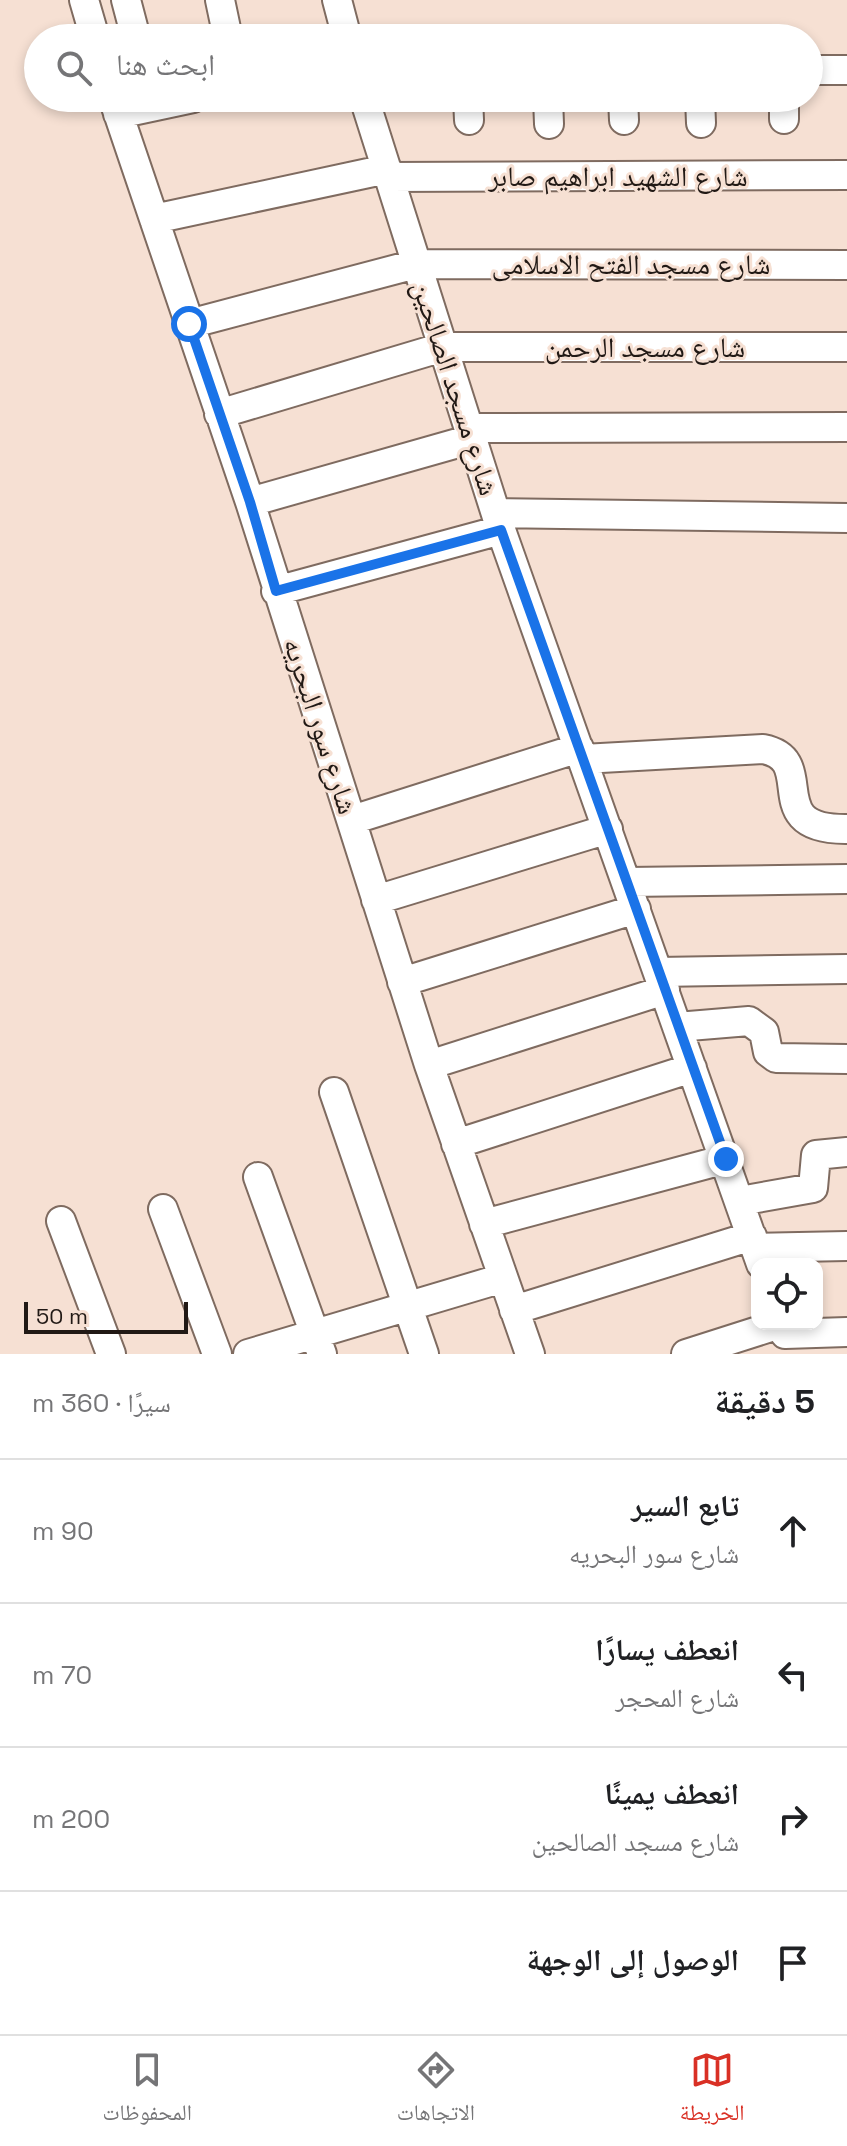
<!DOCTYPE html>
<html lang="ar">
<head>
<meta charset="utf-8">
<style>
  :root { --surface:#fff; --page:#f2f2f2; --text:#202124; --muted:#757577; --line:#e0e0e0; --accent:#d93025 }
  body { margin:0; font-family:"Space Grotesk","Noto Naskh Arabic",sans-serif; background:var(--page); color:var(--text); direction:rtl }
  .controls { position:absolute; right:24px; bottom:24px; display:grid; overflow:hidden; border-radius:16px; box-shadow:0 4px 12px #0003 }
  .controls button { width:72px; height:72px; display:grid; place-items:center; padding:0; border:0; border-bottom:2px solid var(--line); background:var(--surface); color:var(--text); font:40px sans-serif }
  .scale { position:absolute; left:24px; bottom:20px; width:164px; box-sizing:border-box; padding-left:8px; border:4px solid #211915; border-top:0; font-size:22px; line-height:28px; white-space:nowrap; color:#211915; -webkit-text-stroke:6px #f6e0d3; paint-order:stroke }
  .stop { position:absolute; width:24px; height:24px; margin:-18px; border:6px solid #1a73e8; border-radius:50%; background:#fff }
  .stop.end { background:#1a73e8; border-color:#fff; box-shadow:0 2px 8px #0008 }
  .list { margin:0; padding:0; list-style:none }
  h2 { display:flex; justify-content:space-between; align-items:center; height:104px; margin:0; padding:0 32px; font-size:34px }
  h2 small { font-size:26px; font-weight:400; color:var(--muted) }
  .list li { display:grid; grid-template-columns:52px 1fr auto; gap:24px; align-items:center; box-sizing:border-box; height:144px; padding:0 32px; border-top:2px solid var(--line) }
  .list b { display:block; font-size:30px; white-space:nowrap }
  .list p { margin:0; font-size:26px; white-space:nowrap; color:var(--muted) }
  .list em { font-size:26px; font-style:normal; color:var(--muted) }
  .icon { flex:none; width:44px; height:44px; fill:none; stroke:currentColor; stroke-width:2; stroke-linecap:round; stroke-linejoin:round }
  .map { position:relative; flex:none; width:847px; height:1354px; overflow:hidden; direction:ltr }
  .search { position:absolute; background:var(--surface); box-shadow:0 4px 12px #0003; left:24px; right:24px; top:24px; height:88px; display:flex; align-items:center; gap:20px; box-sizing:border-box; padding:0 28px; border-radius:44px; color:var(--muted); font-size:30px }
  .sheet { height:680px; background:var(--surface) }
  nav { display:flex; justify-content:space-around; align-items:center; box-sizing:border-box; height:112px; border-top:2px solid var(--line); background:var(--surface); font-size:22px; color:var(--muted) }
  nav a { display:grid; justify-items:center; gap:4px }
  nav .on { color:var(--accent) }
  .map>svg:first-child { display:block }
  .lines { fill:none; stroke-linecap:round; stroke-linejoin:round }
  .minor-casing { stroke:#7f6b60; stroke-width:32 }
  .minor { stroke:#fff; stroke-width:28 }
  .route { stroke:#1a73e8; stroke-width:10 }
  .labels { text-anchor:middle; stroke-width:6; stroke-linejoin:round; paint-order:stroke }
  .street-label { font-size:28px; fill:#211915; stroke:#f6e0d3 }
</style>
</head>
<body>
<div class="map">
<svg width="847" height="1354" viewBox="0 0 847 1354">
  <rect width="100%" height="100%" fill="#f6e0d3"/>
  <g class="lines">
    <!-- minor casing -->
    <g class="minor-casing">
      <path id="minor" d="M 84,0 L 95,38
        M 126,0 L 136,38
        M 220,0 L 228,38
        M 337,0 L 347,38
        M 809,70 L 847,70
        M 113,98 L 250,502 L 429,1065 L 530,1354
        M 364,98 L 501,530 L 761,1264
        M 468,98 L 469,120
        M 548,98 L 549,124
        M 623,98 L 624,120
        M 700,98 L 701,123
        M 784,98 L 784,119
        M 118,114 L 193,98
        M 389,177 L 847,175
        M 154,219 L 387,169
        M 189,324 L 416,264 L 847,265
        M 219,414 L 443,347 L 847,347
        M 469,428 L 847,427
        M 250,502 L 472,439
        M 496,513 L 847,518
        M 276,591 L 501,530
        M 583,759 L 763,749 C 821,760 758,830 847,829
        M 352,820 L 579,748
        M 627,882 L 847,879
        M 376,900 L 608,829
        M 658,972 L 847,969
        M 402,982 L 636,909
        M 677,1027 L 749,1021 L 764,1032 L 768,1052 L 776,1058 L 847,1059
        M 429,1065 L 665,990
        M 334,1092 L 424,1354
        M 456,1144 L 692,1068
        M 258,1177 L 322,1354
        M 740,1201 L 813,1188 L 816,1155 L 847,1152
        M 163,1209 L 217,1354
        M 61,1221 L 111,1354
        M 484,1224 L 726,1159
        M 756,1248 L 847,1246
        M 514,1310 L 752,1236
        M 785,1334 L 847,1332
        M 248,1354 L 503,1278
        M 686,1354 L 780,1324"/>
    </g>
    <!-- minor -->
    <use href="#minor" class="minor"/>
  </g>
  <g class="lines">
    <!-- route -->
    <path class="route" d="M 189,324 L 250,502 L 276,591 L 501,530 L 726,1159"/>
  </g>
  <g class="labels">
    <!-- street labels -->
    <g class="street-label">
      <text x="618" y="186">شارع الشهيد ابراهيم صابر</text>
      <text x="631" y="274">شارع مسجد الفتح الاسلامى</text>
      <text x="645" y="357">شارع مسجد الرحمن</text>
      <text transform="translate(456 388) rotate(72)" y="10">شارع مسجد الصالحين</text>
      <text transform="translate(321 726) rotate(72)" y="10">شارع سور البحريه</text>
    </g>
  </g>
</svg>
<div class="controls">
<button><svg class="icon" aria-label="locate" viewBox="0 0 24 24"><circle cx="12" cy="12" r="6"/><path d="M12 2v4M12 18v4M2 12h4M18 12h4"/></svg></button>
</div>
<div class="scale">50 m</div>
<div class="stop" style="left:189px;top:324px"></div>
<div class="stop end" style="left:726px;top:1159px"></div>
<div class="search"><svg class="icon" aria-label="search" viewBox="0 0 24 24"><circle cx="10" cy="10" r="6"/><path d="M15 15l6 6"/></svg>ابحث هنا</div>
</div>
<section class="sheet">
<h2>5 دقيقة<small>سيرًا · 360 m</small></h2>
<ul class="list">
<li><svg class="icon" aria-label="ahead" viewBox="0 0 24 24"><path d="M12 20V5M6 11l6-6 6 6"/></svg><div><b>تابع السير</b><p>شارع سور البحريه</p></div><em>90 m</em></li>
<li><svg class="icon" aria-label="left" viewBox="0 0 24 24"><path d="M17 20v-9H6M10 6l-5 5 5 5"/></svg><div><b>انعطف يسارًا</b><p>شارع المحجر</p></div><em>70 m</em></li>
<li><svg class="icon" aria-label="right" viewBox="0 0 24 24"><path d="M7 20v-9h11M14 6l5 5-5 5"/></svg><div><b>انعطف يمينًا</b><p>شارع مسجد الصالحين</p></div><em>200 m</em></li>
<li><svg class="icon" aria-label="arrive" viewBox="0 0 24 24"><path d="M6 21V4h12l-3 4 3 4H6"/></svg><div><b>الوصول إلى الوجهة</b></div></li>
</ul>
</section>
<nav>
<a class="on"><svg class="icon" aria-label="map" viewBox="0 0 24 24"><path d="M3 6l6-2 6 2 6-2v14l-6 2-6-2-6 2zM9 4v14M15 6v14"/></svg>الخريطة</a>
<a><svg class="icon" aria-label="directions" viewBox="0 0 24 24"><path d="M12 3l9 9-9 9-9-9zM9 14v-3h6M13 9l2 2-2 2"/></svg>الاتجاهات</a>
<a><svg class="icon" aria-label="saved" viewBox="0 0 24 24"><path d="M7 4h10v16l-5-4-5 4z"/></svg>المحفوظات</a>
</nav>
</body>
</html>
